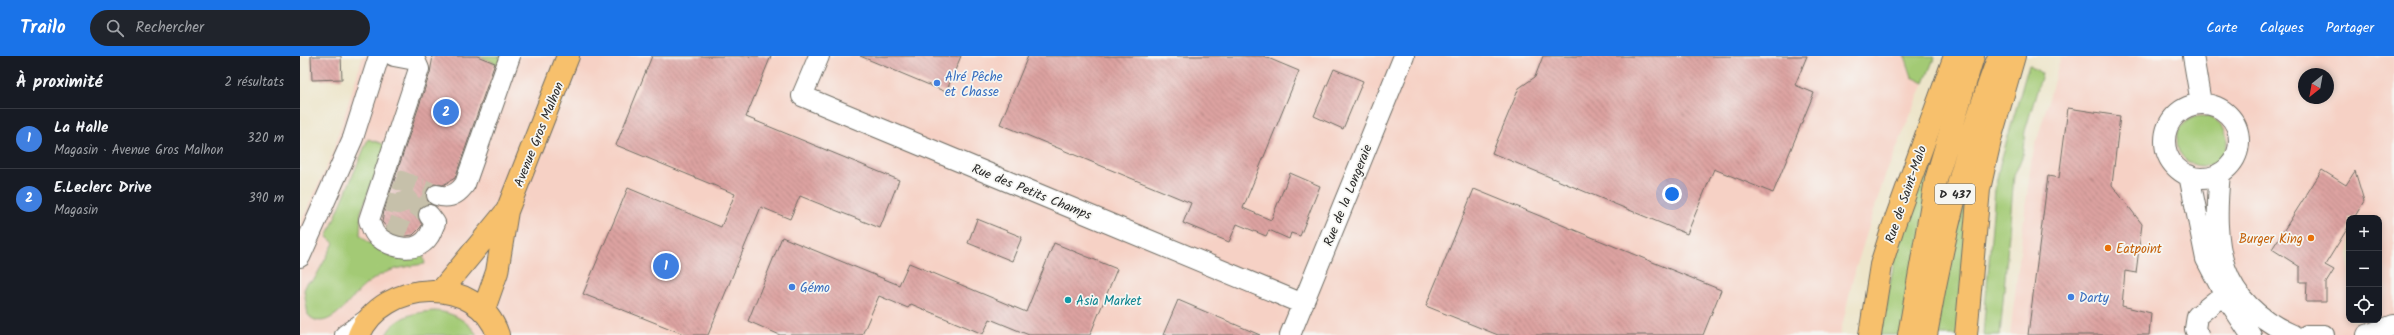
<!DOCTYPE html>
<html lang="fr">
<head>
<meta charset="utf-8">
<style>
  :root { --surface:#171b24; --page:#20242c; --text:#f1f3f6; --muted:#9ea1a6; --line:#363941; --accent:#1a73e8 }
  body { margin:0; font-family:Kalam,sans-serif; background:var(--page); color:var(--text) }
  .controls { position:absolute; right:12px; bottom:12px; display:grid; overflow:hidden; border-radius:8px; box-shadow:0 2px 6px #0003 }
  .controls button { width:36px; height:36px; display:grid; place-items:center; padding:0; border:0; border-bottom:1px solid var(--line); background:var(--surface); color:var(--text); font:20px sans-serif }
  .compass { position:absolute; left:1998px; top:12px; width:36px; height:36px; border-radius:50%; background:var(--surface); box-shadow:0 2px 6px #0003; rotate:211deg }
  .you { position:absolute; left:1372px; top:138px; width:14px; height:14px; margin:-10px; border:3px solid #fff; border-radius:50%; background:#1a73e8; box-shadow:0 0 0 6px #1a73e833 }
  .badge { display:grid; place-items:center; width:26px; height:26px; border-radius:50%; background:var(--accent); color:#fff; font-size:13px; font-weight:700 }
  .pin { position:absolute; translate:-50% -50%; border:2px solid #fff; box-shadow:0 1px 4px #0006 }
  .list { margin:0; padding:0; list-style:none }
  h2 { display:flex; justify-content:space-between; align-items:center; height:52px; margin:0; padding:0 16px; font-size:17px }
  h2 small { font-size:13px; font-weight:400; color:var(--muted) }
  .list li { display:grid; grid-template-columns:26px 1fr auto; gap:12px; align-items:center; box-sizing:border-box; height:60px; padding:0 16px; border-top:1px solid var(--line) }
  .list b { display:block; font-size:15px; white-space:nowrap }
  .list p { margin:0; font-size:13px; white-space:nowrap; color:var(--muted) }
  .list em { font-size:13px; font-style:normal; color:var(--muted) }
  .icon { flex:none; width:22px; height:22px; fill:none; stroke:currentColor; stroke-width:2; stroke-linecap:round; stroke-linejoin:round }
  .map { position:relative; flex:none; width:2094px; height:279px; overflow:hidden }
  header { display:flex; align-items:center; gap:24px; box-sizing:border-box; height:56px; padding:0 20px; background:var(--accent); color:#fff }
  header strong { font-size:19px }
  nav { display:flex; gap:22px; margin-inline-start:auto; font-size:14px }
  .search { width:280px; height:36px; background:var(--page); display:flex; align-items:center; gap:10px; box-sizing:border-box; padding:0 14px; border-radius:22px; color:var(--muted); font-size:15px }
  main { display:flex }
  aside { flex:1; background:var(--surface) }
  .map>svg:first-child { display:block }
  .built { fill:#f6d1c5; fill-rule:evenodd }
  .grass { fill:#a3ca75; stroke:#677a50 }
  .building { fill:url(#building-back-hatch) }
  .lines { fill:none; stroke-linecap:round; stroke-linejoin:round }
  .minor-tunnel { stroke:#c6c0aa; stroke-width:20; stroke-dasharray:20 10; stroke-linecap:butt }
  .minor-casing { stroke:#6f6c63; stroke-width:22 }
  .major-casing { stroke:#6f6c63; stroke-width:24 }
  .highway-casing { stroke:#6f6c63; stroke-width:24 }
  .minor { stroke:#fff; stroke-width:20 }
  .major { stroke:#f7c06c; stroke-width:22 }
  .highway { stroke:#f7c06c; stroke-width:22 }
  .shop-dot { fill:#3f7fe0; stroke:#f6f6f2; stroke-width:1.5 }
  .food-dot { fill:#e8710a; stroke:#f6f6f2; stroke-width:1.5 }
  .culture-dot { fill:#0f9aa8; stroke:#f6f6f2; stroke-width:1.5 }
  .labels { text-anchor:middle; stroke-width:3.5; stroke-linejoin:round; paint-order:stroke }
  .shield { fill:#f6f6f2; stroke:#686867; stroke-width:1 }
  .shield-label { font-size:12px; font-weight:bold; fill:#2b2b2b }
  .shop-label { font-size:13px; fill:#366cbe; stroke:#f6f6f2; text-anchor:start }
  .street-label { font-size:13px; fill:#2b2b2b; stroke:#f6f6f2 }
  .food-label { font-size:13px; fill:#c56008; stroke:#f6f6f2; text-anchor:end }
  .culture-label { font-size:13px; fill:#0d838f; stroke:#f6f6f2; text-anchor:start }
</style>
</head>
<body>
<header>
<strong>Trailo</strong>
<div class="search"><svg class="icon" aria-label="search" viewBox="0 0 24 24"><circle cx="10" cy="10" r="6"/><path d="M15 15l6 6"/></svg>Rechercher</div>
<nav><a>Carte</a><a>Calques</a><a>Partager</a></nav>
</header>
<main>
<aside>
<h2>À proximité<small>2 résultats</small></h2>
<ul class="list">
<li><span class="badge" style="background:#3f7fe0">1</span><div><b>La Halle</b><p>Magasin · Avenue Gros Malhon</p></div><em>320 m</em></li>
<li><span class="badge" style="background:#3f7fe0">2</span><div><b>E.Leclerc Drive</b><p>Magasin</p></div><em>390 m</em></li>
</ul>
</aside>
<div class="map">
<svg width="2094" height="279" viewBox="0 0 2094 279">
  <defs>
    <pattern id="building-back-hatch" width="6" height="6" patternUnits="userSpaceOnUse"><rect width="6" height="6" fill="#dda3a1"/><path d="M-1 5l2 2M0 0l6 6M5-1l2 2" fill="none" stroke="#b38583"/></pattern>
  </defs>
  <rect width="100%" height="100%" fill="#f6f6f2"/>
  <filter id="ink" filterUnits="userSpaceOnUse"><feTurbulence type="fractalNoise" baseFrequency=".025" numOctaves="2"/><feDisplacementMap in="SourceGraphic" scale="8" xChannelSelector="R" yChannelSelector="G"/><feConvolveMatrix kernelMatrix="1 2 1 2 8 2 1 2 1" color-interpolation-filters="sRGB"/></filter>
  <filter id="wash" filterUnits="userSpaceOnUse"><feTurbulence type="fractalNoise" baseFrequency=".012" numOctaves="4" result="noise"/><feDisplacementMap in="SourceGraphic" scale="16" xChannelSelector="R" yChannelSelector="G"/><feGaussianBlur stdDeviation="0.9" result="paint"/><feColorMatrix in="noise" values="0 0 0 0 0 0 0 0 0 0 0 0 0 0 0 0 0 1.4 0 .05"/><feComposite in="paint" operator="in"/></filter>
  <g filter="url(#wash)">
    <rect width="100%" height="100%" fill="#ede5ca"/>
    <!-- built -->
    <path class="built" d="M 63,0 L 1605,0 L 1612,21 L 1624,27 L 1585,120 L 1554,218 L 1540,279 L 0,279 L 0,169 L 32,99 Z
      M 1761,0 L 2094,0 L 2094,279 L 1710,279 L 1731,105 ZM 2004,18 L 2028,18 L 2028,42 L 2004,42 ZM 2049,162 L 2079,162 L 2079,264 L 2049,264 Z"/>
    <!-- grass -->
    <path class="grass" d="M 178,0 L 203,0 L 200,9 Z
      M 1605,0 L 1635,0 L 1624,27 L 1612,21 Z
      M 1729,8 L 1742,18 L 1725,75 L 1722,101 L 1714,120 L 1700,279 L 1683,279 L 1695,133 L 1700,108 Z
      M 1659,10 L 1603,279 L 1580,279 L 1598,186 Z
      M 1698,22 L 1658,279 L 1633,279 L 1642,229 Z
      M1877 85a25 25 0 1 1 50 0a25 25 0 1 1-50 0Z
      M 68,83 L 86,89 L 61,156 L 60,179 C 77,195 100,205 123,199 L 125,208 C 109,210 94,212 80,219 C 74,223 67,227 62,232 C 50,243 27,279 8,259 L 4,234 L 7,227 L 14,224 L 34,187 L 27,181 Z
      M 135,255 C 152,256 167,264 177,279 L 86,279 C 96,260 115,256 135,255 Z"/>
    <g id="blocks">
      <!-- building -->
      <path class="building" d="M 11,0 L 41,0 L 42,23 L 12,24 Z
        M 133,0 L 177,0 L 195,7 L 155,122 L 143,129 L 134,128 L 128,131 L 126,142 L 130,148 L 122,150 L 118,155 L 118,161 L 122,169 L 120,172 L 113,179 L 105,180 L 89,174 L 82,166 L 84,155 L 130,17 Z
        M 352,0 L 471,0 L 446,61 L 599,124 L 580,172 L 500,140 L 490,163 L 461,151 L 408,279 L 386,279 L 283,238 L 328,132 L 421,171 L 435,138 L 316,89 Z
        M 560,0 L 661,0 L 646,36 Z
        M 728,0 L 963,0 L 999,15 L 943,152 L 971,164 L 990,117 L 1020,130 L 1000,180 L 991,177 L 989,183 L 969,174 L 966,180 L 937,168 L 929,186 L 883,167 L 891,147 L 700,68 Z
        M 1243,0 L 1507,0 L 1495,29 L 1514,37 L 1473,137 L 1414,113 L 1387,178 L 1192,97 L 1219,32 L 1235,21 Z
        M 1034,13 L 1063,25 L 1043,73 L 1014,60 Z
        M 1768,52 L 1820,60 L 1812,129 L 1842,168 L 1836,217 L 1825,215 L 1822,250 L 1851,257 L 1849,279 L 1728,279 L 1748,120 L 1759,122 Z
        M 2022,114 L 2046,129 L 2055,115 L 2064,145 L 2054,162 L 2049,162 L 2049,170 L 2025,209 L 2034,214 L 2026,227 L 2026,246 L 2006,246 L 2007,226 L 2000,226 L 2000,211 L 1972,193 Z
        M 1174,133 L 1421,234 L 1403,279 L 1198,279 L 1126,250 Z
        M 677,163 L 722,181 L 712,205 L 668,187 Z
        M 482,181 L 599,229 L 609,207 L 726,256 L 754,187 L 817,213 L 790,279 L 729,279 L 690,263 L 683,278 L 611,248 L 608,252 L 579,240 L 562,279 L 480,279 L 448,265 Z
        M 878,244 L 960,279 L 863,279 Z"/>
    </g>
  </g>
  <g filter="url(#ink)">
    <use href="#blocks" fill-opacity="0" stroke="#6f6c63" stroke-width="1"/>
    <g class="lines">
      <!-- minor-tunnel -->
      <path class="minor-tunnel" d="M 96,123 L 130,136
        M 87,146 L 98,148 L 109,144 L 129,159
        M 92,181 C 104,167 104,134 124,133"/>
      <!-- minor casing -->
      <g class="minor-casing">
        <path id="minor" d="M 94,0 L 115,4 L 119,13 L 69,164 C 71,169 73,177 77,180 C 91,192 117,199 129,180 C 131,177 133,171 135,167 L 129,159
          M 519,0 L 502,40 L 1003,248
          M 1893,0 L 1901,47
          M1865 85a37 37 0 1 1 74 0a37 37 0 1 1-74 0Z
          M 1920,117 C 1913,190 1918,246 1993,279
          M 1889,119 L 1906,203 L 1924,238 L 1951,279
          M 137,139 C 149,143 158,138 165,128 L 210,0
          M 0,201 L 53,82 L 79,0
          M 45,279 L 68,263
          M 990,279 L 1104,0
          M 1898,279 L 1895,273 L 1897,260 L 1924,238
          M 2007,279 L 2024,279
          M 2067,279 L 2094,269"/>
      </g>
      <!-- major casing -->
      <g class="major-casing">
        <path id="major" d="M 141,235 L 206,156
          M 184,253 L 197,216 L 207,155 L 268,0
          M 59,279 C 83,223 178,218 198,279
          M 1570,279 L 1581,209 L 1593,171 L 1655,0
          M 1666,279 L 1679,133 L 1691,80 L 1714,0"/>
      </g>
      <!-- highway casing -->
      <g class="highway-casing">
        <path id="highway" d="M 1609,279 L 1636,124 L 1673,0
          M 1626,279 C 1642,184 1665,91 1699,0"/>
      </g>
      <!-- minor -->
      <use href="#minor" class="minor"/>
      <!-- major -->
      <use href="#major" class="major"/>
      <!-- highway -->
      <use href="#highway" class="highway"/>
    </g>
  </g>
  <!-- markers -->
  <g class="shop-dot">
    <circle cx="637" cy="27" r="4"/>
    <circle cx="492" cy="231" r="4"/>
    <circle cx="1771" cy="241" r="4"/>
  </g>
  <g class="food-dot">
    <circle cx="2011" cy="182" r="4"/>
    <circle cx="1808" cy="192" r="4"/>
  </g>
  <circle class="culture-dot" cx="768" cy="244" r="4"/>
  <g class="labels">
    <!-- shield labels -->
    <rect class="shield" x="1635" y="128" width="40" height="20" rx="3"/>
    <g class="shield-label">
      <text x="1655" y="142">D 437</text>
    </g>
    <!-- shop labels -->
    <g class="shop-label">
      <text x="645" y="25">Alré Pêche<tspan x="645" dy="15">et Chasse</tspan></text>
      <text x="500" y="236">Gémo</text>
      <text x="1779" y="246">Darty</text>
    </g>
    <!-- street labels -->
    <g class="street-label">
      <text transform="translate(238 78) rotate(-68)" y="5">Avenue Gros Malhon</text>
      <text transform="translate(732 135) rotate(22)" y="5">Rue des Petits Champs</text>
      <text transform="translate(1605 138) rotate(-71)" y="5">Rue de Saint-Malo</text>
      <text transform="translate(1047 139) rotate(-68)" y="5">Rue de la Longeraie</text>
    </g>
    <!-- food labels -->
    <g class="food-label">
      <text x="2003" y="187">Burger King</text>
      <text x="1816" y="197" text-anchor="start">Eatpoint</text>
    </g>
    <!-- culture labels -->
    <g class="culture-label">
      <text x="776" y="249">Asia Market</text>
    </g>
  </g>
</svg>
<div class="controls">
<button>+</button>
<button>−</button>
<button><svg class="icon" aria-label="locate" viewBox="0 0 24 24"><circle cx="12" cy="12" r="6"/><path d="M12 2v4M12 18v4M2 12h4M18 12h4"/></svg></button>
</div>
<svg class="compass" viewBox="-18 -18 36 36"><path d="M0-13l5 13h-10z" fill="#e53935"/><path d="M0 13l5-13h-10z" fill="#9ea1a6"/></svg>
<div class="you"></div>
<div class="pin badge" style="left:366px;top:210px;background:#3f7fe0">1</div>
<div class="pin badge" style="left:146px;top:56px;background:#3f7fe0">2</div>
</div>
</main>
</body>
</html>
